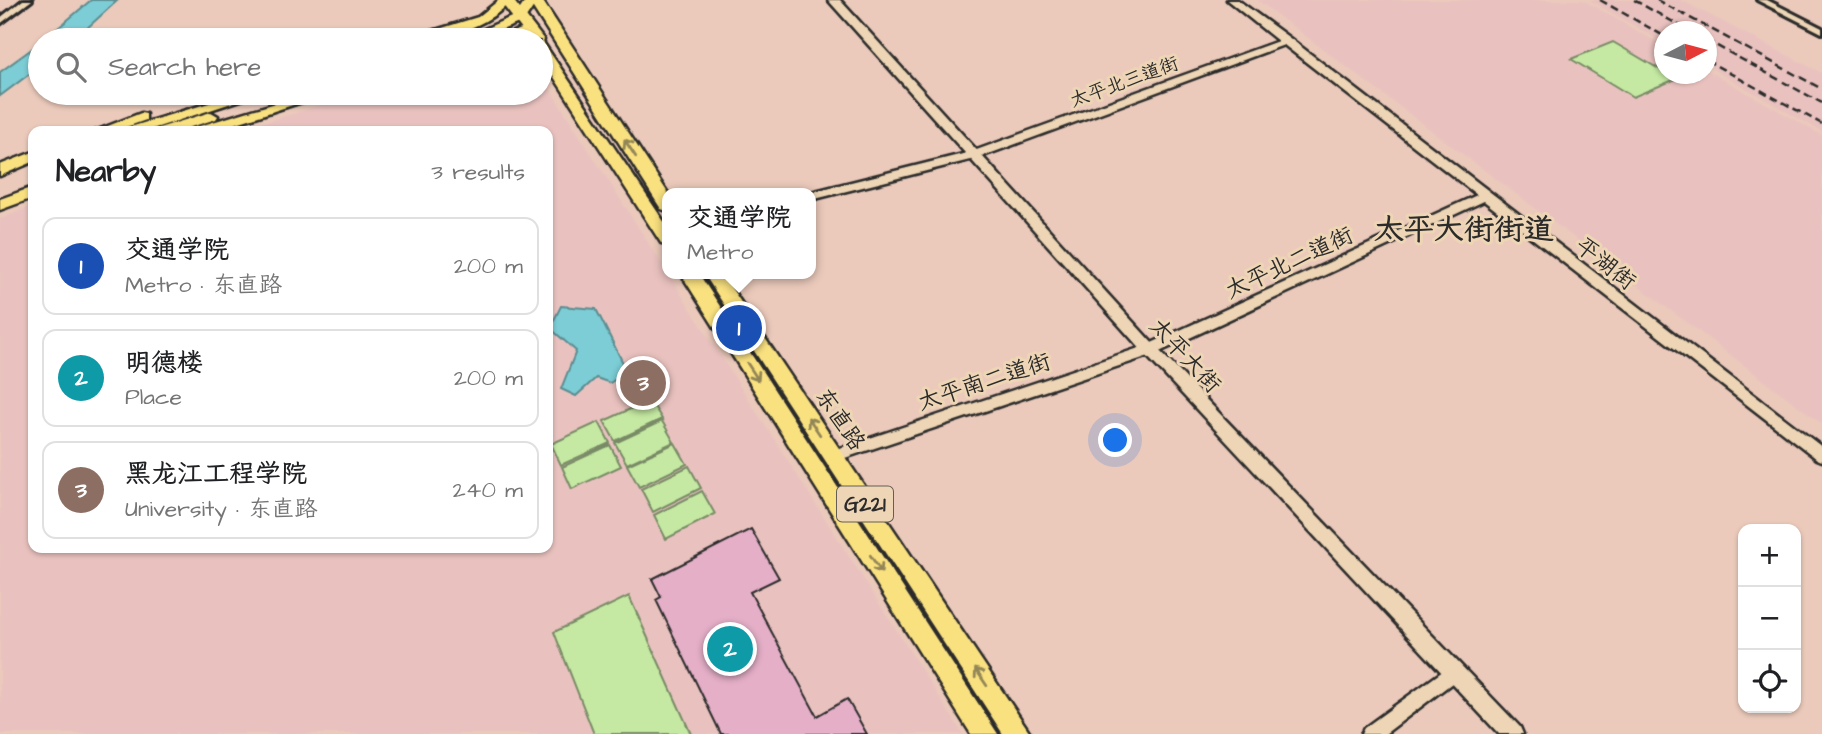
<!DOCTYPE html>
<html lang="en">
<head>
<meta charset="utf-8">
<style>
  :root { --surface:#fff; --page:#f6f6f6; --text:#202124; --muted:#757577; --line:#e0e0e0; --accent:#db2777 }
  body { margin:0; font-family:"Architects Daughter","LXGW WenKai TC",sans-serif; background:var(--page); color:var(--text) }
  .controls { position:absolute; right:21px; bottom:21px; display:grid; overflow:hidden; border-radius:14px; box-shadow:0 2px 5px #0004 }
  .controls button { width:63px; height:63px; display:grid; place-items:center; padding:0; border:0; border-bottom:2px solid var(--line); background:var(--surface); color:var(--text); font:35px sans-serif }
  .compass { position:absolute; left:1654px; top:21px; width:63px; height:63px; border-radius:50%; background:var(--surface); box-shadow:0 2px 5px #0004; rotate:84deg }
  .you { position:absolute; left:1116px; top:441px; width:24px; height:24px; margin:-18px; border:5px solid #fff; border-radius:50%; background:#1a73e8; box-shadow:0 0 0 10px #1a73e833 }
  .badge { display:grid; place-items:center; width:46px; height:46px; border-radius:50%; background:var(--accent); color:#fff; font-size:23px; font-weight:700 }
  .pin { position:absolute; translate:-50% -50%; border:4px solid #fff; box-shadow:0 2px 7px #0006 }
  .popup { position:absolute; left:662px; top:188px; width:154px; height:91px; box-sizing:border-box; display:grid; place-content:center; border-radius:14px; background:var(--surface); filter:drop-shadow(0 2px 5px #0005); font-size:23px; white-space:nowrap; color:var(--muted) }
  .popup b { font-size:26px; color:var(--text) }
  .popup::after { content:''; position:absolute; left:50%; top:100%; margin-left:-14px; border:14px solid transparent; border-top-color:var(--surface) }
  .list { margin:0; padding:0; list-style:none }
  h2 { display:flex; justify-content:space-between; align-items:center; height:91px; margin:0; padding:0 28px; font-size:30px }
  h2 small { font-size:23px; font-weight:400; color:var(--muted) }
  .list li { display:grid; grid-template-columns:46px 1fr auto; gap:21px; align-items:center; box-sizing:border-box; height:98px; margin:0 14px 14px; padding:0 14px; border:2px solid var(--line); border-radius:14px }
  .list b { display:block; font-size:26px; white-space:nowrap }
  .list p { margin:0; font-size:23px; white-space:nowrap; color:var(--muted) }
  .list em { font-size:23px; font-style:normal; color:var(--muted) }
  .icon { flex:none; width:38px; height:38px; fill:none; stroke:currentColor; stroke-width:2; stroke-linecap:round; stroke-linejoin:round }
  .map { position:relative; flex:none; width:1822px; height:734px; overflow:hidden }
  .search { position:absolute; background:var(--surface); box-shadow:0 2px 5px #0004; left:28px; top:28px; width:525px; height:77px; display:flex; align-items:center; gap:18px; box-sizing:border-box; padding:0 24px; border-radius:38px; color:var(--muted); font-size:26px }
  .panel { position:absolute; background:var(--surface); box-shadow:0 2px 5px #0004; left:28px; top:126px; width:525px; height:427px; border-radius:14px }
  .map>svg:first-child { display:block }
  .built { fill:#e9c2bf }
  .green { fill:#c5e9a2; stroke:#788a66; stroke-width:2 }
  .water { fill:#7ccdd5; stroke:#5c8c91; stroke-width:2 }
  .building { fill:#e5afc8; stroke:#2b2b2b; stroke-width:2 }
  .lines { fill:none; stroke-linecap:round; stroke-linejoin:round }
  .minor-casing { stroke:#2b2b2b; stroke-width:6 }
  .tertiary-casing { stroke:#2b2b2b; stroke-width:5 }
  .secondary-casing { stroke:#2b2b2b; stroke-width:5 }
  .primary-casing { stroke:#2b2b2b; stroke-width:5 }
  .trunk-casing { stroke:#2b2b2b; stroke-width:5 }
  .minor { fill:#edd5b5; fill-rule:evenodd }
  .tertiary { fill:#edd5b5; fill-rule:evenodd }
  .secondary { fill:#edd5b5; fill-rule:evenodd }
  .primary { fill:#fae180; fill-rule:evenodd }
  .trunk { fill:#fae180; fill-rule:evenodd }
  .rail { stroke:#2b2b2b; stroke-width:2.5; stroke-dasharray:8 4.5; stroke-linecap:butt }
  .oneway { stroke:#928656 }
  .labels { text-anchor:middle; stroke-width:6; stroke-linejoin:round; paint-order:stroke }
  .far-street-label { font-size:19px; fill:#2b2b2b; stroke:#edd5b5 }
  .shield { fill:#edd5b5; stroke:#655e54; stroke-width:2 }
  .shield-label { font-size:21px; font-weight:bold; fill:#2b2b2b }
  .street-label { font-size:23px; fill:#2b2b2b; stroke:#edd5b5 }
  .district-label { font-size:30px; font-weight:bold; fill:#2b2b2b; stroke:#edd5b5 }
</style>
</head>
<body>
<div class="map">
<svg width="1822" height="734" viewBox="0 0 1822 734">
  <rect width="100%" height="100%" fill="#ebcabb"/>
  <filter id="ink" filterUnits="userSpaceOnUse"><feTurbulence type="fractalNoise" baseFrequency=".0143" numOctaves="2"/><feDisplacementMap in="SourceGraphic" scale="14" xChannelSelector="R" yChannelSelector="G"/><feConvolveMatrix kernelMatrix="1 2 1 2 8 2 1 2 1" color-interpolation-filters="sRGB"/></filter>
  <g filter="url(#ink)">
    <!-- built -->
    <path class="built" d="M 1257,0 L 1583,0 L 1664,46 L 1664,74 L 1706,74 L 1707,70 L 1822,135 L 1822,424 Z
      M 1589,0 L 1681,0 L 1822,73 L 1822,132 L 1707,66 L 1706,32 L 1664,32 L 1664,43 Z
      M 541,75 L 963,734 L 0,734 L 0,219 L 33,205 L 33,548 L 548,548 L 548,131 L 237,131 L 359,93 L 541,93 Z"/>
    <!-- green -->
    <path class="green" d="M 1613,42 L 1676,79 L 1633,97 L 1571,59 Z
      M 650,400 L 662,419 L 615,441 L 604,421 Z
      M 662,421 L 674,442 L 627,464 L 615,443 Z
      M 599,422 L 610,443 L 561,465 L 551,444 Z
      M 675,443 L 687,464 L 639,487 L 627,465 Z
      M 610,445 L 621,466 L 572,489 L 562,467 Z
      M 689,466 L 701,488 L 653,512 L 641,489 Z
      M 702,491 L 715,514 L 666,539 L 654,515 Z
      M 629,596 L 691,734 L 594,734 L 554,632 Z"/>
    <!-- water -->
    <path class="water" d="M 91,0 L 118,0 L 74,40 L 44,40 Z
      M 40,43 L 40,66 L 0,96 L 0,72 Z
      M 561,306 L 596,309 L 627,371 L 610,383 L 596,378 L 576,396 L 561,389 L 576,351 L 550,328 Z"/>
    <!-- building -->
    <path class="building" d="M 751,529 L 779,578 L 750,592 L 817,716 L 847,699 L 867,734 L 721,734 L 656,600 L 661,597 L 652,579 Z"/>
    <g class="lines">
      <!-- minor casing -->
      <g class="minor-casing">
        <path id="minor" d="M 23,0 L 32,0 L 0,24 L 0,18 Z
          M 1757,0 L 1767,0 L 1822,28 L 1822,33 Z"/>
      </g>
      <!-- tertiary casing -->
      <g class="tertiary-casing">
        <path id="tertiary" d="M 1227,0 L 1238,0 L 1291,39 L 1822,447 L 1822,461 L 1817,459 L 1484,201 L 1155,354 L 833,462 L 828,460 L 825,456 L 828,452 L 1145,346 L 1477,195 L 1284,45 L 978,158 L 811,200 L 811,193 L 807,193 L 971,152 L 1278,41 Z
          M 1454,663 L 1460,665 L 1463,671 L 1460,677 L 1385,734 L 1361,734 L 1364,728 Z"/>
      </g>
      <!-- secondary casing -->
      <g class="secondary-casing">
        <path id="secondary" d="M 828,0 L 840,0 L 1155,346 L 1520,727 L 1523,734 L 1499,734 L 1145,354 Z"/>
      </g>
      <!-- primary casing -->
      <g class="primary-casing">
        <path id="primary" d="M 499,0 L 512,0 C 487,28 440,42 403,40 L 478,17 Z
          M 526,0 L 538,0 L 524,21 L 476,40 L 459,40 L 516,15 Z
          M 530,26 L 536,30 L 534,33 L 509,40 L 490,40 Z
          M 242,93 L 262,93 L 146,131 L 125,131 L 127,128 Z
          M 309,93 L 330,93 L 212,131 L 191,131 L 193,128 Z
          M 211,112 L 218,116 L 216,119 L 178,131 L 157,131 L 159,128 Z
          M 141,113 L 146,114 L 146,120 L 115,131 L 95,131 Z
          M 33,152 L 33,162 L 0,176 L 0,165 Z
          M 33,187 L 33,198 L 0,210 L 0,199 Z"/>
      </g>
      <!-- trunk casing -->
      <g class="trunk-casing">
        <path id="trunk" d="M 499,0 L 513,0 L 544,40 L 543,42 L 667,226 L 667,245 L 661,243 L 541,57 L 541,40 L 530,40 Z
          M 528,0 L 542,0 L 668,193 L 667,211 L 661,209 Z
          M 681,274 L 699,274 L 998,734 L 971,734 Z
          M 704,274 L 722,274 L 1031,734 L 1003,734 Z"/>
      </g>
      <!-- minor -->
      <use href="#minor" class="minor"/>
      <!-- tertiary -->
      <use href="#tertiary" class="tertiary"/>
      <!-- secondary -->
      <use href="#secondary" class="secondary"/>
      <!-- primary -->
      <use href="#primary" class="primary"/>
      <!-- trunk -->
      <use href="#trunk" class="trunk"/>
      <!-- rail -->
      <path class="rail" d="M 1600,0 L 1664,36
        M 1634,0 L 1691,32
        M 1657,0 L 1822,89
        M 1706,40 L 1822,103
        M 1706,60 L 1822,124"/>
    </g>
    <!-- one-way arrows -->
    <defs><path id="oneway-shaft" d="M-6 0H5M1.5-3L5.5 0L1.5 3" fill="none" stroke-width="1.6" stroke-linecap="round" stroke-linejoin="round" transform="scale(1.75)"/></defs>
    <g class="oneway">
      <use href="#oneway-shaft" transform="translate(630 148) rotate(-123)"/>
      <use href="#oneway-shaft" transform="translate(753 372) rotate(57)"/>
      <use href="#oneway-shaft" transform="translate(814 426) rotate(-124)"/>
      <use href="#oneway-shaft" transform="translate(876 564) rotate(57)"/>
      <use href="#oneway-shaft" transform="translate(981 677) rotate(-124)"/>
    </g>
  </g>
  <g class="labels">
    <!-- far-street labels -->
    <g class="far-street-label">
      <text transform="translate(1124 81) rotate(-20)" y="7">太平北三道街</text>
    </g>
    <!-- shield labels -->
    <rect class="shield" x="837" y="486.5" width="56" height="35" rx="5"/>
    <g class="shield-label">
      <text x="865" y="511">G221</text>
    </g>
    <!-- street labels -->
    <g class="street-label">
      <text transform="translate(1289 262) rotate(-25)" y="8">太平北二道街</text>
      <text transform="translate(1606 263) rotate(38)" y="8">平湖街</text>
      <text transform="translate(1186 355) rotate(47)" y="8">太平大街</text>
      <text transform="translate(984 381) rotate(-18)" y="8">太平南二道街</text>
      <text transform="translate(841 419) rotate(56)" y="8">东直路</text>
    </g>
    <!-- district labels -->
    <g class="district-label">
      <text x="1464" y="239">太平大街街道</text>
    </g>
  </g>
</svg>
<div class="controls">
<button>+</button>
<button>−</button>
<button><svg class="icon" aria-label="locate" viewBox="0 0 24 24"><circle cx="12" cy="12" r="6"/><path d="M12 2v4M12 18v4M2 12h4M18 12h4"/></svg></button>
</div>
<svg class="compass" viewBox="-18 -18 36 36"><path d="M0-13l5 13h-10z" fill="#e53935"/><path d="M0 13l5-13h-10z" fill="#757577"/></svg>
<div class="you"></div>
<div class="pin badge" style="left:739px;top:328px;background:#1a4fb4">1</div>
<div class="popup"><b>交通学院</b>Metro</div>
<div class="pin badge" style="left:730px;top:649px;background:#0f9aa8">2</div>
<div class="pin badge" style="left:643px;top:383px;background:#8d6e63">3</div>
<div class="search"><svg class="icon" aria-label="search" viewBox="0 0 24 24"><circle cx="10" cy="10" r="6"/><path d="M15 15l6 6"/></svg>Search here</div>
<section class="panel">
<h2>Nearby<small>3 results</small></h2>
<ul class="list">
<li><span class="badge" style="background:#1a4fb4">1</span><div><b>交通学院</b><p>Metro · 东直路</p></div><em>200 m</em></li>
<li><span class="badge" style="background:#0f9aa8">2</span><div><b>明德楼</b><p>Place</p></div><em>200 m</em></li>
<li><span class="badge" style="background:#8d6e63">3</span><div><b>黑龙江工程学院</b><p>University · 东直路</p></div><em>240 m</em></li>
</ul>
</section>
</div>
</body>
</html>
